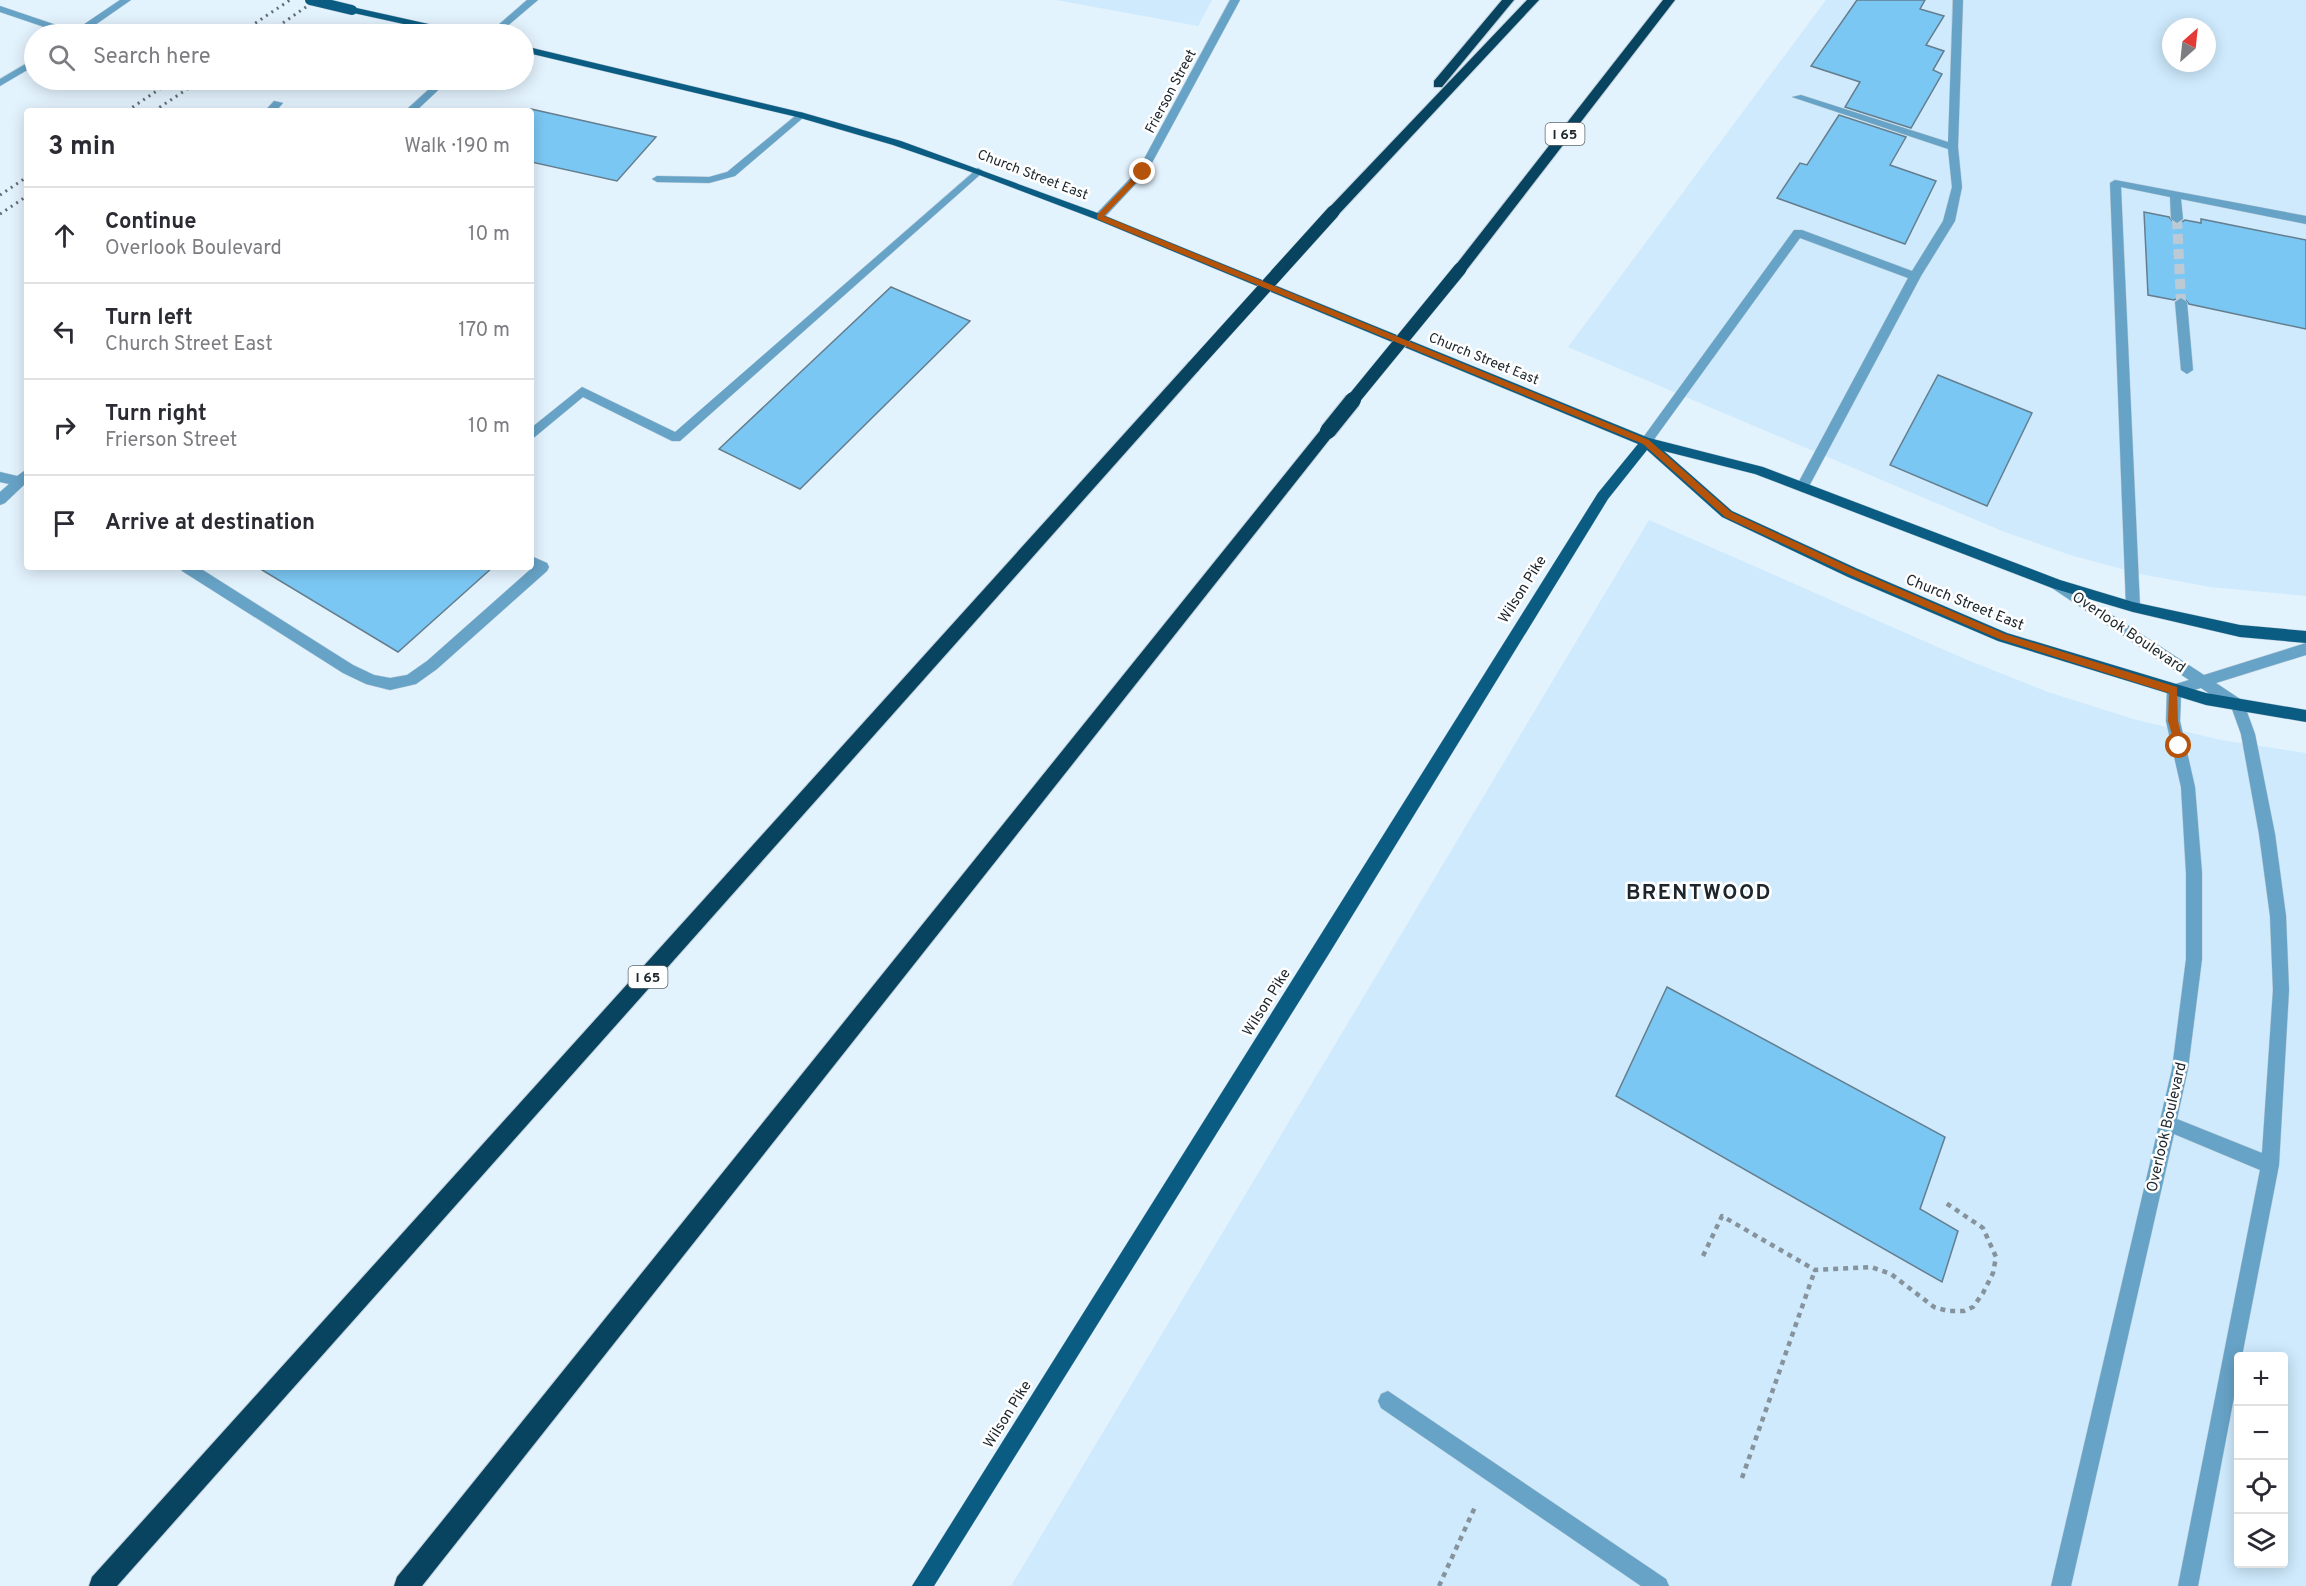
<!DOCTYPE html>
<html lang="en">
<head>
<meta charset="utf-8">
<style>
  :root { --surface:#fff; --page:#f2f2f3; --text:#2b2b33; --muted:#7c7c81; --line:#e1e1e2 }
  body { margin:0; font-family:Overpass,sans-serif; background:var(--page); color:var(--text) }
  .controls { position:absolute; right:18px; bottom:18px; display:grid; overflow:hidden; border-radius:6px; box-shadow:0 3px 15px #0003 }
  .controls button { width:54px; height:54px; display:grid; place-items:center; padding:0; border:0; border-bottom:2px solid var(--line); background:var(--surface); color:var(--text); font:30px sans-serif }
  .compass { position:absolute; left:2162px; top:18px; width:54px; height:54px; border-radius:50%; background:var(--surface); box-shadow:0 3px 15px #0003; rotate:27deg }
  .stop { position:absolute; width:18px; height:18px; margin:-14px; border:4px solid #b45309; border-radius:50%; background:#fff }
  .stop.end { background:#b45309; border-color:#fff; box-shadow:0 2px 6px #0008 }
  .list { margin:0; padding:0; list-style:none }
  h2 { display:flex; justify-content:space-between; align-items:center; height:78px; margin:0; padding:0 24px; font-size:26px }
  h2 small { font-size:20px; font-weight:400; color:var(--muted) }
  .list li { display:grid; grid-template-columns:39px 1fr auto; gap:18px; align-items:center; box-sizing:border-box; height:96px; padding:0 24px; border-top:2px solid var(--line) }
  .list b { display:block; font-size:22px; white-space:nowrap }
  .list p { margin:0; font-size:20px; white-space:nowrap; color:var(--muted) }
  .list em { font-size:20px; font-style:normal; color:var(--muted) }
  .icon { flex:none; width:33px; height:33px; fill:none; stroke:currentColor; stroke-width:2; stroke-linecap:round; stroke-linejoin:round }
  .map { position:relative; flex:none; width:2306px; height:1586px; overflow:hidden }
  .search { position:absolute; background:var(--surface); box-shadow:0 3px 15px #0003; left:24px; top:24px; width:510px; height:66px; display:flex; align-items:center; gap:15px; box-sizing:border-box; padding:0 21px; border-radius:33px; color:var(--muted); font-size:22px }
  .panel { position:absolute; background:var(--surface); box-shadow:0 3px 15px #0003; left:24px; top:108px; width:510px; height:462px; border-radius:6px }
  .map>svg:first-child { display:block }
  .built { fill:#ceeafc; fill-rule:evenodd }
  .building { fill:#7bc7f4; stroke:#657e8e; stroke-width:1.5 }
  .lines { fill:none; stroke-linecap:round; stroke-linejoin:round }
  .minor-tunnel { stroke:#bbcad4; stroke-width:10; stroke-dasharray:10 5; stroke-linecap:butt }
  .minor-casing { stroke:#bfced8; stroke-width:1 }
  .major-casing { stroke:#bfced8; stroke-width:1 }
  .highway-casing { stroke:#bfced8; stroke-width:2 }
  .path { stroke:#86939c; stroke-width:4.5; stroke-dasharray:5 5; stroke-linecap:butt }
  .minor { fill:#67a3c7; fill-rule:evenodd }
  .major { fill:#0a5c82; fill-rule:evenodd }
  .highway { fill:#08435f; fill-rule:evenodd }
  .rail { stroke:#636f77; stroke-width:3; stroke-dasharray:2 4.5; stroke-linecap:butt }
  .major-bridge-casing { stroke:#bfced8; stroke-width:11; stroke-linecap:butt }
  .highway-bridge-far1-casing { stroke:#bfced8; stroke-width:14; stroke-linecap:butt }
  .highway-bridge-casing { stroke:#bfced8; stroke-width:18; stroke-linecap:butt }
  .major-bridge { stroke:#0a5c82; stroke-width:10 }
  .highway-bridge-far1 { stroke:#08435f; stroke-width:13 }
  .highway-bridge { stroke:#08435f; stroke-width:16 }
  .route { fill:#b45309 }
  .labels { text-anchor:middle; stroke-width:5; stroke-linejoin:round; paint-order:stroke }
  .far-street-label { font-size:14px; fill:#1c262c; stroke:#fff }
  .shield { fill:#fff; stroke:#60676b; stroke-width:1.5 }
  .shield-label { font-size:14px; font-weight:bold; fill:#1c262c }
  .street-label { font-size:15px; fill:#1c262c; stroke:#fff }
  .district-label { font-size:21px; font-weight:bold; letter-spacing:1.5px; fill:#1c262c; stroke:#fff }
</style>
</head>
<body>
<div class="map">
<svg width="2306" height="1586" viewBox="0 0 2306 1586">
  <rect width="100%" height="100%" fill="#e3f3fe"/>
  <!-- built -->
  <path class="built" d="M 1056,0 L 1212,0 L 1198,26 Z
    M 1826,0 L 2306,0 L 2306,596 L 2210,587 L 2140,574 L 2070,555 L 2002,531 L 1568,347 ZM 2171,27 L 2207,27 L 2207,63 L 2171,63 Z
    M 1649,520 L 1965,659 L 2048,692 L 2133,719 L 2221,740 L 2306,753 L 2306,1586 L 1011,1586 ZM 2238,1356 L 2284,1356 L 2284,1564 L 2238,1564 Z"/>
  <!-- building -->
  <path class="building" d="M 1857,0 L 1925,0 L 1920,9 L 1944,16 L 1926,45 L 1944,51 L 1933,70 L 1942,74 L 1911,128 L 1845,107 L 1860,82 L 1811,66 Z
    M 531,109 L 656,137 L 617,181 L 531,162 Z
    M 1839,115 L 1906,137 L 1890,165 L 1936,181 L 1905,244 L 1777,198 L 1800,163 L 1807,165 Z
    M 2144,212 L 2169,217 L 2176,225 L 2185,220 L 2201,223 L 2201,219 L 2306,240 L 2306,329 L 2189,304 L 2182,296 L 2174,300 L 2148,295 Z
    M 891,287 L 970,321 L 800,489 L 719,449 Z
    M 1938,375 L 2032,413 L 1987,506 L 1890,465 Z
    M 257,567 L 493,567 L 398,652 Z
    M 1667,987 L 1945,1137 L 1920,1209 L 1958,1231 L 1942,1282 L 1616,1096 Z"/>
  <g class="lines">
    <!-- minor-tunnel -->
    <path class="minor-tunnel" d="M 2177,219 L 2181,302"/>
    <!-- minor casing -->
    <g class="minor-casing">
      <path id="minor" d="M 120,0 L 131,0 L 82,34 L 65,34 L 0,12 L 0,6 L 74,31 Z
        M 527,0 L 538,0 L 498,34 L 488,34 Z
        M 1230,0 L 1240,0 L 1147,172 L 1103,219 L 1095,219 L 1095,215 L 1138,170 Z
        M 1953,0 L 1963,0 L 1958,147 L 1962,187 L 1955,221 L 1921,276 L 1807,490 L 1802,492 L 1796,487 L 1908,278 L 1800,238 L 1650,445 L 1642,445 L 1640,442 L 1642,439 L 1794,230 L 1802,230 L 1912,271 L 1943,221 L 1952,187 L 1948,149 L 1792,97 L 1801,95 L 1948,142 Z
        M 34,59 L 34,66 L 0,86 L 0,79 Z
        M 439,80 L 449,80 L 416,111 L 405,111 Z
        M 274,101 L 283,103 L 276,111 L 265,111 Z
        M 800,112 L 804,113 L 804,117 L 735,176 L 709,183 L 657,182 L 652,179 L 657,176 L 709,177 L 727,172 Z
        M 978,168 L 983,171 L 982,173 L 680,441 L 672,441 L 583,397 L 531,440 L 531,428 L 582,387 L 675,432 Z
        M 2115,180 L 2306,216 L 2306,224 L 2181,199 L 2183,219 L 2177,223 L 2171,219 L 2170,197 L 2121,187 L 2140,607 L 2133,612 L 2126,607 L 2110,183 Z
        M 2181,298 L 2187,302 L 2193,370 L 2187,374 L 2181,370 L 2175,302 Z
        M 27,469 L 27,482 L 5,503 L 0,505 L 0,492 L 9,484 L 0,482 L 0,472 L 17,476 Z
        M 531,556 L 547,563 L 549,567 L 547,571 L 437,669 L 416,684 L 390,690 L 366,684 L 343,673 L 182,571 L 180,567 L 198,567 L 353,665 L 374,675 L 390,678 L 407,675 L 427,661 L 532,568 Z
        M 2057,579 L 2204,675 L 2306,643 L 2306,655 L 2216,683 L 2243,701 L 2255,734 L 2275,834 L 2286,916 L 2289,990 L 2279,1165 L 2242,1356 L 2238,1356 L 2238,1376 L 2198,1586 L 2178,1586 L 2260,1170 L 2174,1134 L 2071,1586 L 2051,1586 L 2172,1069 L 2186,959 L 2186,873 L 2181,787 L 2166,721 L 2167,690 L 2169,686 L 2189,680 L 2052,588 L 2050,584 L 2052,580 ZM 2201,688 L 2232,709 L 2241,734 L 2259,834 L 2270,916 L 2273,990 L 2262,1153 L 2177,1119 L 2188,1069 L 2202,959 L 2202,873 L 2195,787 L 2180,721 L 2181,694 Z
        M 1388,1391 L 1666,1579 L 1669,1586 L 1641,1586 L 1381,1408 L 1378,1401 L 1381,1394 Z"/>
    </g>
    <!-- major casing -->
    <g class="major-casing">
      <path id="major" d="M 352,7 L 460,31 L 465,34 L 449,34 L 349,12 L 349,8 Z
        M 524,46 L 804,113 L 901,141 L 1103,215 L 1649,438 L 1763,467 L 2060,580 L 2133,602 L 2240,625 L 2306,631 L 2306,643 L 2240,637 L 2133,612 L 2052,588 L 1755,474 L 1664,451 L 1732,511 L 1858,569 L 2007,633 L 2206,693 L 2306,710 L 2306,722 L 2206,705 L 1998,641 L 1848,577 L 1722,517 L 1647,450 L 1608,499 L 1330,952 L 934,1586 L 912,1586 L 1598,493 L 1638,444 L 1095,219 L 974,173 L 893,145 L 797,117 L 524,52 Z"/>
    </g>
    <!-- highway casing -->
    <g class="highway-casing">
      <path id="highway" d="M 1502,0 L 1514,0 L 1442,87 L 1434,87 L 1434,81 Z
        M 1527,0 L 1539,0 L 1338,215 L 1328,215 L 1326,212 L 1328,209 Z
        M 1663,0 L 1675,0 L 1465,272 L 1455,272 L 1453,269 L 1455,266 Z
        M 1194,361 L 1199,362 L 1201,366 L 1199,370 L 117,1586 L 89,1586 L 92,1577 L 1189,362 Z
        M 1328,426 L 1333,427 L 1335,431 L 1333,435 L 422,1586 L 394,1586 L 397,1577 L 1323,427 Z"/>
    </g>
    <!-- path -->
    <path class="path" d="M 1703,1256 L 1722,1216 L 1815,1270 L 1871,1267 L 1891,1274 L 1934,1307 L 1948,1311 L 1964,1311 L 1973,1307 L 1983,1293 L 1993,1273 L 1996,1257 L 1983,1228 L 1943,1201
      M 1742,1478 L 1815,1270
      M 1439,1586 L 1475,1507"/>
    <!-- minor -->
    <use href="#minor" class="minor"/>
    <!-- major -->
    <use href="#major" class="major"/>
    <!-- highway -->
    <use href="#highway" class="highway"/>
    <!-- rail -->
    <path class="rail" d="M 239,34 L 290,0
      M 267,34 L 316,0
      M 127,111 L 173,80
      M 154,111 L 201,80
      M 0,195 L 27,177
      M 0,214 L 27,196"/>
    <!-- major-bridge casing -->
    <g class="major-bridge-casing">
      <path id="major-bridge" d="M 310,0 L 352,10"/>
    </g>
    <!-- highway-bridge-far1 casing -->
    <g class="highway-bridge-far1-casing">
      <path id="highway-bridge-far1" d="M 1194,366 L 1333,212
        M 1352,401 L 1460,269"/>
    </g>
    <!-- highway-bridge casing -->
    <g class="highway-bridge-casing">
      <path id="highway-bridge" d="M 1328,431 L 1353,400"/>
    </g>
    <!-- major-bridge -->
    <use href="#major-bridge" class="major-bridge"/>
    <!-- highway-bridge-far1 -->
    <use href="#highway-bridge-far1" class="highway-bridge-far1"/>
    <!-- highway-bridge -->
    <use href="#highway-bridge" class="highway-bridge"/>
  </g>
  <!-- route -->
  <path class="route" d="M 1140,170 L 1146,172 L 1104,216 L 1649,440 L 1731,512 L 1856,570 L 2005,634 L 2177,687 L 2178,721 L 2184,746 L 2182,748 L 2176,748 L 2168,721 L 2169,693 L 1999,639 L 1850,575 L 1725,517 L 1643,444 L 1097,219 L 1097,215 Z"/>
  <g class="labels">
    <!-- far-street labels -->
    <g class="far-street-label">
      <text transform="translate(1170 91) rotate(-62)" y="5">Frierson Street</text>
      <text transform="translate(1033 174) rotate(21)" y="5">Church Street East</text>
      <text transform="translate(1484 358) rotate(22)" y="5">Church Street East</text>
    </g>
    <!-- shield labels -->
    <g class="shield">
      <rect x="1545.5" y="123" width="39" height="22" rx="4.5"/>
      <rect x="628.5" y="966" width="39" height="22" rx="4.5"/>
    </g>
    <g class="shield-label">
      <text x="1565" y="139">I 65</text>
      <text x="648" y="982">I 65</text>
    </g>
    <!-- street labels -->
    <g class="street-label">
      <text transform="translate(1522 589) rotate(-58)" y="5">Wilson Pike</text>
      <text transform="translate(1965 602) rotate(22)" y="5">Church Street East</text>
      <text transform="translate(2129 632) rotate(34)" y="5">Overlook Boulevard</text>
      <text transform="translate(1266 1002) rotate(-58)" y="5">Wilson Pike</text>
      <text transform="translate(2166 1127) rotate(-77)" y="5">Overlook Boulevard</text>
      <text transform="translate(1007 1414) rotate(-58)" y="5">Wilson Pike</text>
    </g>
    <!-- district labels -->
    <g class="district-label">
      <text x="1699" y="899">BRENTWOOD</text>
    </g>
  </g>
</svg>
<div class="controls">
<button>+</button>
<button>−</button>
<button><svg class="icon" aria-label="locate" viewBox="0 0 24 24"><circle cx="12" cy="12" r="6"/><path d="M12 2v4M12 18v4M2 12h4M18 12h4"/></svg></button>
<button><svg class="icon" aria-label="layers" viewBox="0 0 24 24"><path d="M12 4l9 5-9 5-9-5zM3 14l9 5 9-5"/></svg></button>
</div>
<svg class="compass" viewBox="-18 -18 36 36"><path d="M0-13l5 13h-10z" fill="#e53935"/><path d="M0 13l5-13h-10z" fill="#7c7c81"/></svg>
<div class="stop" style="left:2179px;top:746px"></div>
<div class="stop end" style="left:1143px;top:172px"></div>
<div class="search"><svg class="icon" aria-label="search" viewBox="0 0 24 24"><circle cx="10" cy="10" r="6"/><path d="M15 15l6 6"/></svg>Search here</div>
<section class="panel">
<h2>3 min<small>Walk · 190 m</small></h2>
<ul class="list">
<li><svg class="icon" aria-label="ahead" viewBox="0 0 24 24"><path d="M12 20V5M6 11l6-6 6 6"/></svg><div><b>Continue</b><p>Overlook Boulevard</p></div><em>10 m</em></li>
<li><svg class="icon" aria-label="left" viewBox="0 0 24 24"><path d="M17 20v-9H6M10 6l-5 5 5 5"/></svg><div><b>Turn left</b><p>Church Street East</p></div><em>170 m</em></li>
<li><svg class="icon" aria-label="right" viewBox="0 0 24 24"><path d="M7 20v-9h11M14 6l5 5-5 5"/></svg><div><b>Turn right</b><p>Frierson Street</p></div><em>10 m</em></li>
<li><svg class="icon" aria-label="arrive" viewBox="0 0 24 24"><path d="M6 21V4h12l-3 4 3 4H6"/></svg><div><b>Arrive at destination</b></div></li>
</ul>
</section>
</div>
</body>
</html>
